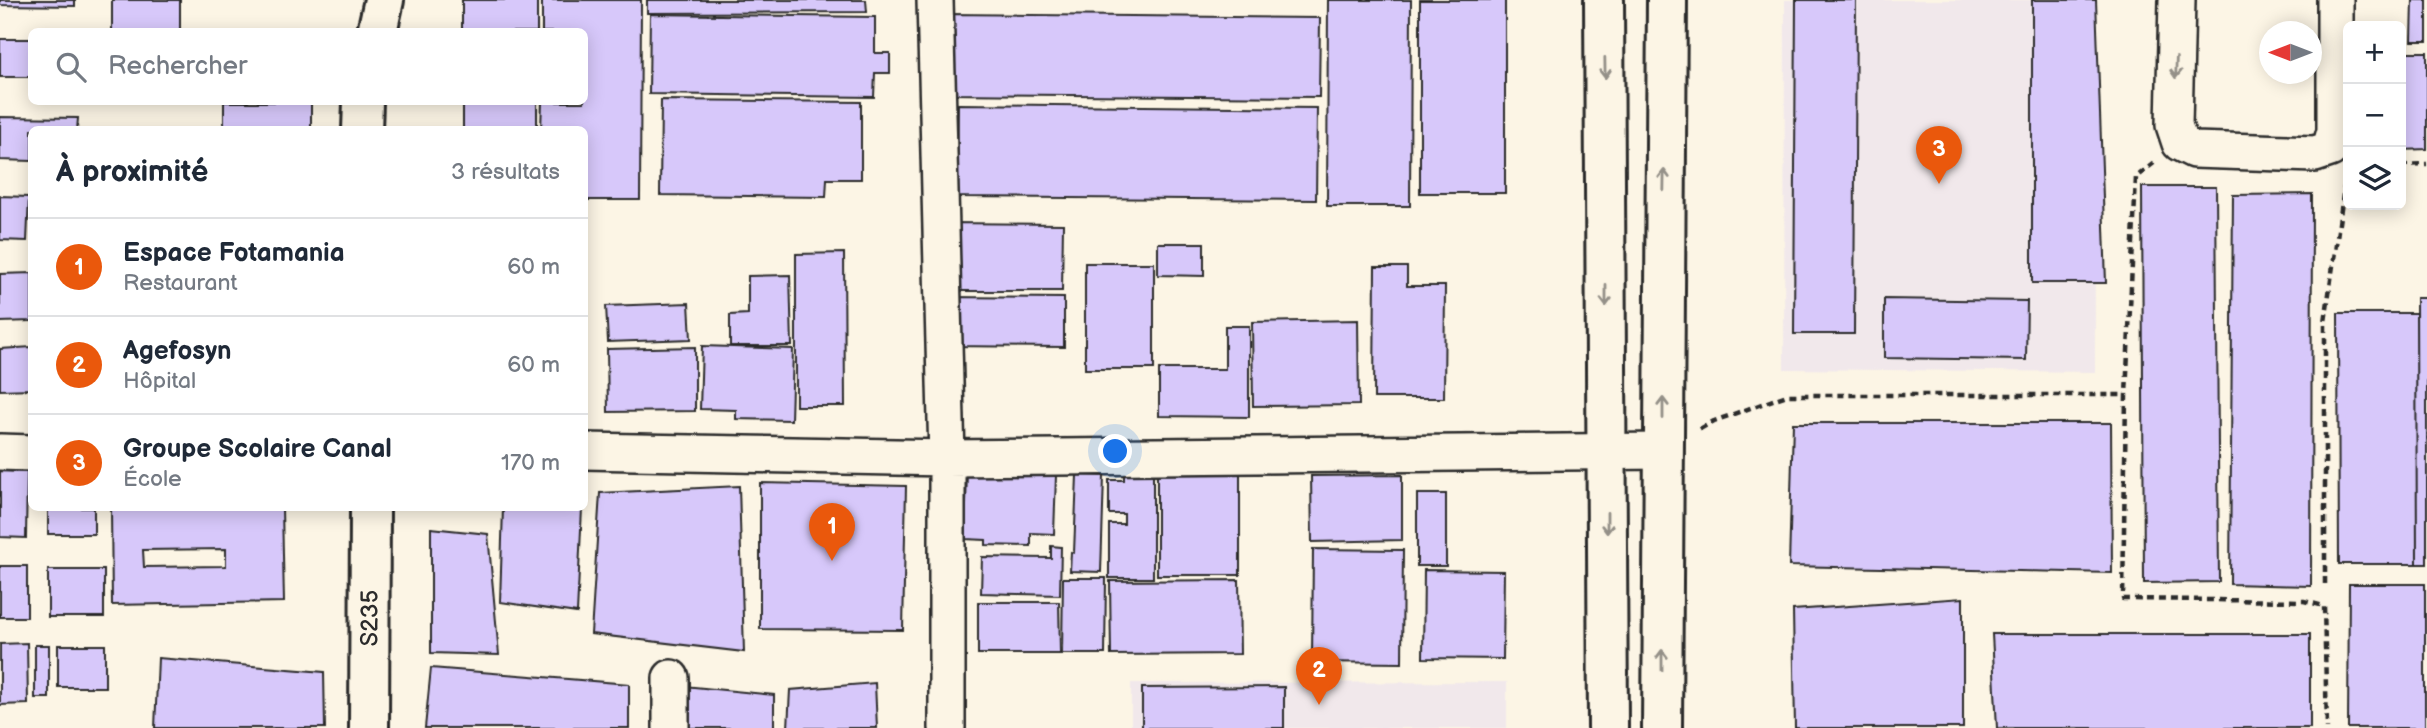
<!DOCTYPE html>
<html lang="fr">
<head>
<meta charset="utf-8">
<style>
  :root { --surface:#fff; --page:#f6f6f7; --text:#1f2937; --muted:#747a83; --line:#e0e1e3; --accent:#ea580c }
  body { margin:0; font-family:"Balsamiq Sans",sans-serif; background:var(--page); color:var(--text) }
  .controls { position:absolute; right:21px; top:21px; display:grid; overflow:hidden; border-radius:10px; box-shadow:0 4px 18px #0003 }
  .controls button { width:63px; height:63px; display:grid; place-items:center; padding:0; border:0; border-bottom:2px solid var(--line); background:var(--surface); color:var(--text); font:35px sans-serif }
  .compass { position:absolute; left:2259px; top:21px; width:63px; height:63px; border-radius:50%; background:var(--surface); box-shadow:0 4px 18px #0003; rotate:270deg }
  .you { position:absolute; left:1116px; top:452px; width:24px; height:24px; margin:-18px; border:5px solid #fff; border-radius:50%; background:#1a73e8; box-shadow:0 0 0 10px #1a73e833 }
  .badge { display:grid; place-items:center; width:46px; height:46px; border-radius:50%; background:var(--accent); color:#fff; font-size:23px; font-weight:700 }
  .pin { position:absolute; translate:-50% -58px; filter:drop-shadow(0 2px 4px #0008) }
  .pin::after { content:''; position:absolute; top:37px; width:24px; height:21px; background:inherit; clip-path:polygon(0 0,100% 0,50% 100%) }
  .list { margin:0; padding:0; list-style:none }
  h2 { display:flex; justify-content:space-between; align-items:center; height:91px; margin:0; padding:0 28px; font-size:30px }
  h2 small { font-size:23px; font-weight:400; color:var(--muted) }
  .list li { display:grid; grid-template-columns:46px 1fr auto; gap:21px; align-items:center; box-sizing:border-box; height:98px; padding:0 28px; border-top:2px solid var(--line) }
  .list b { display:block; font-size:26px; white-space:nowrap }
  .list p { margin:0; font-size:23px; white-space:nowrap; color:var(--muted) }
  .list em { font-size:23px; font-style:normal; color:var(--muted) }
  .icon { flex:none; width:38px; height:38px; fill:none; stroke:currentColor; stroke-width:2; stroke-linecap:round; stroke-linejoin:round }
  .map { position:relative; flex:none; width:2427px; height:728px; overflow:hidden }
  .search { position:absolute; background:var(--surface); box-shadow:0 4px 18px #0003; left:28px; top:28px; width:560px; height:77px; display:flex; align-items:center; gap:18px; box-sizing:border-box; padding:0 24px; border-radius:10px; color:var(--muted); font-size:26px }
  .panel { position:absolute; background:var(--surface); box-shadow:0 4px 18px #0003; left:28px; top:126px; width:560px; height:385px; border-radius:10px }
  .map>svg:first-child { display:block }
  .built { fill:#f1e8eb }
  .building { fill:#d7c8fa; stroke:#2b2b2b; stroke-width:2; fill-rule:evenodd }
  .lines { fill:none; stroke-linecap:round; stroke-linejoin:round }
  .minor-casing { stroke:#2b2b2b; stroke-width:40 }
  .tertiary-casing { stroke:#2b2b2b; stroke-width:44 }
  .secondary-casing { stroke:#2b2b2b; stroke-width:44 }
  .path { stroke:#2b2b2b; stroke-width:4.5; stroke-dasharray:7 5; stroke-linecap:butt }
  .minor { stroke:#fcf5e5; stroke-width:35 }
  .tertiary { stroke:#fcf5e5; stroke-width:38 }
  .secondary { stroke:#fcf5e5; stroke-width:38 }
  .oneway { stroke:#949088 }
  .labels { text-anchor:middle; stroke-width:5; stroke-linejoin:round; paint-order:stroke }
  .street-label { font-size:24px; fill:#2b2b2b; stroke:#fcf5e5 }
</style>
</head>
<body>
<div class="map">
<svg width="2427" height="728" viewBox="0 0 2427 728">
  <rect width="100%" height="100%" fill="#fcf5e5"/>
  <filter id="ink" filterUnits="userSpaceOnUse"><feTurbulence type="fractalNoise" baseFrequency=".0143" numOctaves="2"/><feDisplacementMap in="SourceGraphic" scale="14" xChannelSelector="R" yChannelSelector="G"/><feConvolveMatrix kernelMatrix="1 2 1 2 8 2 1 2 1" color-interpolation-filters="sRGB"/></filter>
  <g filter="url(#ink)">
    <!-- built -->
    <path class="built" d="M 1785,0 L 2094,0 L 2095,372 L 1784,369 Z
      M 1507,682 L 1507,728 L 1131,728 L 1131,683 Z"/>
    <!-- building -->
    <path class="building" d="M 0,0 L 75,0 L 75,6 L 0,5 Z
      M 112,0 L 180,0 L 180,32 L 112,32 Z
      M 462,0 L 537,0 L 537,32 L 462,32 Z
      M 542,0 L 641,0 L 640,200 L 584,200 L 584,130 L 541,130 L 542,102 L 584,102 L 584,32 L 542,32 Z
      M 647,0 L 866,0 L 867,12 L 647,13 Z
      M 1328,0 L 1411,0 L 1410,206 L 1327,206 Z
      M 1420,0 L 1505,0 L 1505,193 L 1420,193 Z
      M 1796,0 L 1856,0 L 1854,334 L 1794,334 Z
      M 2032,0 L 2096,0 L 2106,283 L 2032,283 Z
      M 2413,0 L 2427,0 L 2427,41 L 2412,41 Z
      M 650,14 L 875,17 L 875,53 L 890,53 L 890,73 L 875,73 L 874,97 L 649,94 Z
      M 947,14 L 1320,18 L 1319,97 L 947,94 Z
      M 0,39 L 32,39 L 32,77 L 0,77 Z
      M 2401,52 L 2427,52 L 2427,149 L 2401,150 Z
      M 661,100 L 861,102 L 861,179 L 827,179 L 826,197 L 660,195 Z
      M 224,102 L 311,102 L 311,130 L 224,130 Z
      M 463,102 L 537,102 L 537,130 L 463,130 Z
      M 958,104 L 1317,108 L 1316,200 L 957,197 Z
      M 0,117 L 78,118 L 77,130 L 32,130 L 32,161 L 0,160 Z
      M 2142,187 L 2216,187 L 2219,582 L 2144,583 Z
      M 2312,194 L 2311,586 L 2230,584 L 2233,195 Z
      M 0,196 L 29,197 L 27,241 L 0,240 Z
      M 947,223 L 1063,224 L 1062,291 L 946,291 Z
      M 1158,243 L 1204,243 L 1204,276 L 1158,275 Z
      M 844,253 L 845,406 L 796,406 L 796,254 Z
      M 1085,263 L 1154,263 L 1154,369 L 1085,369 Z
      M 1375,267 L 1407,267 L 1407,286 L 1445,286 L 1444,398 L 1374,398 Z
      M 32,273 L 32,321 L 0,322 L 0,274 Z
      M 790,275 L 792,346 L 730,346 L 730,315 L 748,314 L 748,276 Z
      M 948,297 L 1064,298 L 1064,347 L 947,346 Z
      M 2416,298 L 2427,298 L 2427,564 L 2417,564 Z
      M 1884,299 L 2027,301 L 2026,360 L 1884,358 Z
      M 689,303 L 691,339 L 608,342 L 606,306 Z
      M 2338,313 L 2416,313 L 2417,564 L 2339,564 Z
      M 1358,320 L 1359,405 L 1253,406 L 1252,322 Z
      M 1225,326 L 1249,326 L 1249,417 L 1159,416 L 1159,369 L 1225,369 Z
      M 702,346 L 793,349 L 791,420 L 736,419 L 736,410 L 700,409 Z
      M 32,347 L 32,389 L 0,390 L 0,349 Z
      M 695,347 L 695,411 L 608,412 L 607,349 Z
      M 1793,423 L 2111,423 L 2112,573 L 1789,566 Z
      M 1157,459 L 1240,459 L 1240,575 L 1157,575 Z
      M 0,471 L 27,472 L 26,538 L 0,537 Z
      M 1124,471 L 1153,471 L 1153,578 L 1109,578 L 1109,524 L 1124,524 L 1124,514 L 1109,514 L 1109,480 L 1124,480 Z
      M 967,472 L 1056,475 L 1054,534 L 1031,533 L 1031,546 L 986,545 L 986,540 L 965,539 Z
      M 1077,475 L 1104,476 L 1101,572 L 1070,571 L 1071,552 L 1074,553 Z
      M 1402,475 L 1402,540 L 1312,542 L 1311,476 Z
      M 760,483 L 906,486 L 903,630 L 760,629 Z
      M 739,486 L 744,652 L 591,634 L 600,493 Z
      M 1417,494 L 1446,494 L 1446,566 L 1417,566 Z
      M 48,508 L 94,508 L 94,534 L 48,534 Z
      M 111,508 L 282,508 L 284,602 L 112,605 ZM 226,549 L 226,566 L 144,567 L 143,550 Z
      M 503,508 L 582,508 L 577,613 L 500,602 Z
      M 431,528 L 488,534 L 499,655 L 431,653 Z
      M 1051,546 L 1061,547 L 1060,595 L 981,593 L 982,557 L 1051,558 Z
      M 1313,549 L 1403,550 L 1402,663 L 1312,662 Z
      M 0,566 L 27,566 L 27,617 L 0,617 Z
      M 48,570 L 104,570 L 104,617 L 48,617 Z
      M 1424,570 L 1504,571 L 1503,659 L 1423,658 Z
      M 1063,578 L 1106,578 L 1105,654 L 1062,654 Z
      M 1239,580 L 1240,654 L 1111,655 L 1110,581 Z
      M 2349,584 L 2425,584 L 2425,728 L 2348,728 Z
      M 1963,598 L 1963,728 L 1795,728 L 1793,610 Z
      M 978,602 L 1059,602 L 1060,654 L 978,654 Z
      M 1992,634 L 2310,634 L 2310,728 L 1997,728 Z
      M 27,643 L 28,704 L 0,705 L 0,644 Z
      M 35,645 L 49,645 L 49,698 L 35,698 Z
      M 58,645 L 105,645 L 105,687 L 58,687 Z
      M 158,658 L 324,672 L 325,728 L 155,728 Z
      M 431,668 L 629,684 L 629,728 L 425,728 Z
      M 875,683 L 877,728 L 788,728 L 790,690 Z
      M 684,686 L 774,695 L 774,728 L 684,728 Z
      M 1284,687 L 1284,728 L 1142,728 L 1142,688 Z"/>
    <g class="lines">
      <!-- minor casing -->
      <g class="minor-casing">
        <path id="minor" d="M 935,0 L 947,458 L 947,728
          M 2177,0 L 2174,125 L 2180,143 L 2194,150 L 2315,154 L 2330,149 L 2335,131 L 2335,0
          M 584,451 L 947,458 L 1663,451
          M 0,452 L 32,453
          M 671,728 L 671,678"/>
      </g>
      <!-- tertiary casing -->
      <g class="tertiary-casing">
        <g id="tertiary">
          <path d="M 377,32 L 384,0"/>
          <path d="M 362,130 L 363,102"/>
          <path id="s1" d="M 369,728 L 370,508"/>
        </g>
      </g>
      <!-- secondary casing -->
      <g class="secondary-casing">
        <path id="secondary" d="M 1604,0 L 1608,728
          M 1662,728 L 1667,0"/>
      </g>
      <!-- path -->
      <path class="path" d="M 2154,163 L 2136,177 L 2126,395 L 2123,599 L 2304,601 L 2324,606 L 2327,728
        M 2401,165 L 2427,164
        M 1700,429 L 1714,421 L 1787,395 L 2126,395
        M 2325,584 L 2325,322 L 2345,181"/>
      <!-- minor -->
      <use href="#minor" class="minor"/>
      <!-- tertiary -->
      <use href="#tertiary" class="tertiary"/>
      <!-- secondary -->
      <use href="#secondary" class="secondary"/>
    </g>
    <!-- one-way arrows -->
    <defs><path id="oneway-shaft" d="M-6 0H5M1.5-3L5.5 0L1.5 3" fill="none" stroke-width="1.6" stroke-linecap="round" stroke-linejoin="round" transform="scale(1.75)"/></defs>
    <g class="oneway">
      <use href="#oneway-shaft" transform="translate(1605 68) rotate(89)"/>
      <use href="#oneway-shaft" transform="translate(2176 68) rotate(92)"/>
      <use href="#oneway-shaft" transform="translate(1664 180) rotate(-89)"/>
      <use href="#oneway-shaft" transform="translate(1606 296) rotate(90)"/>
      <use href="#oneway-shaft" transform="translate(1663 408) rotate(-90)"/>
      <use href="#oneway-shaft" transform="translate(1607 523) rotate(90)"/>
      <use href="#oneway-shaft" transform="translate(1662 660) rotate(-90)"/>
    </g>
  </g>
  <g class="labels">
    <!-- street labels -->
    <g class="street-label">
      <text dy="8" stroke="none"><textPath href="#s1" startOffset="110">S235</textPath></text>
    </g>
  </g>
</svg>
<div class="controls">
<button>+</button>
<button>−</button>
<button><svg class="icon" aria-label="layers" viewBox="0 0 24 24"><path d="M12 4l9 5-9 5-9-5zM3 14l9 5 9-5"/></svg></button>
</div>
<svg class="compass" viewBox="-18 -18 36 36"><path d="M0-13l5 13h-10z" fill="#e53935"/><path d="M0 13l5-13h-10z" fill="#747a83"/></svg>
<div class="you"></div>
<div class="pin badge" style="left:832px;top:561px">1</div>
<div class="pin badge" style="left:1319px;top:705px">2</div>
<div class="pin badge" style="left:1939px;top:184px">3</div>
<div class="search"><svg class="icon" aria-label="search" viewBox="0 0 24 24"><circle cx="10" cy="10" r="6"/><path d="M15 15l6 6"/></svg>Rechercher</div>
<section class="panel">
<h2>À proximité<small>3 résultats</small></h2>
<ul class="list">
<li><span class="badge">1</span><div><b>Espace Fotamania</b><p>Restaurant</p></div><em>60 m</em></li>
<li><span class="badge">2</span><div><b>Agefosyn</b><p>Hôpital</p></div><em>60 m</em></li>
<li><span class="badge">3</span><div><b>Groupe Scolaire Canal</b><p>École</p></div><em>170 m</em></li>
</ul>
</section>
</div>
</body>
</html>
